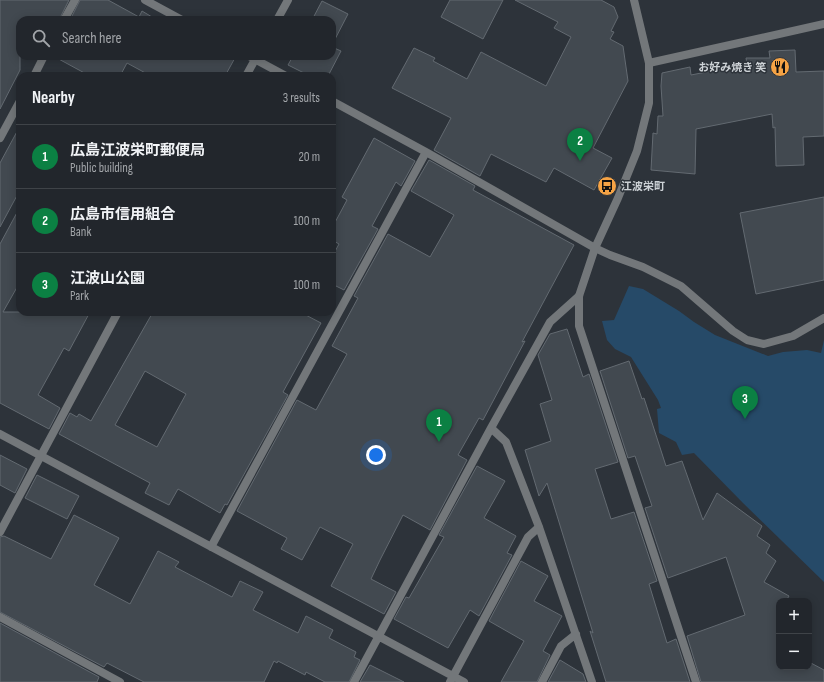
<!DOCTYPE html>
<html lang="en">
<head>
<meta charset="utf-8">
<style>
  :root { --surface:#22262c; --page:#2a2e34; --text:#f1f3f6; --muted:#a2a5a9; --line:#3f4348; --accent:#0b8043 }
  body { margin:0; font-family:"Sofia Sans Condensed","Noto Sans JP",sans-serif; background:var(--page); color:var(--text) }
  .controls { position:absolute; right:12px; bottom:12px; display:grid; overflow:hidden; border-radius:8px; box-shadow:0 2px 10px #0003 }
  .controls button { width:36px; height:36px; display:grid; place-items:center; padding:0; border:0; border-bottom:1px solid var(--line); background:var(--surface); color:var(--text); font:20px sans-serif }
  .you { position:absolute; left:376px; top:455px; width:14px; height:14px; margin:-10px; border:3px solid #fff; border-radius:50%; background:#1a73e8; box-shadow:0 0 0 6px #1a73e833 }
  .badge { display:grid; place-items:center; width:26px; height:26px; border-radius:50%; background:var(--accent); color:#fff; font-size:13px; font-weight:700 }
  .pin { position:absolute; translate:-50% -33px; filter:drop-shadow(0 1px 2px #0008) }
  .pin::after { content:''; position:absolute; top:21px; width:14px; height:12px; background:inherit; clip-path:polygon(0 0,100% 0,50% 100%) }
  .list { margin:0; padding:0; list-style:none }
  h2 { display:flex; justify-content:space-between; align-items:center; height:52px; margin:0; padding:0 16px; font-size:17px }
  h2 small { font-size:13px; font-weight:400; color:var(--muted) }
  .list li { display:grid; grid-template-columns:26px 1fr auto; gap:12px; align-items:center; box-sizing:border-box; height:64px; padding:0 16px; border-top:1px solid var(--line) }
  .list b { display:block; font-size:15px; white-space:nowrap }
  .list p { margin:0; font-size:13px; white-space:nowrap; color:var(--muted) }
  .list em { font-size:13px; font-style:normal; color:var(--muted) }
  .icon { flex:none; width:22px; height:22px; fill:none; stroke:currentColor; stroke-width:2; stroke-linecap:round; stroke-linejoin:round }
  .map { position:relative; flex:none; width:824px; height:682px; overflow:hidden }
  .search { position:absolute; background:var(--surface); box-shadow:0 2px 10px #0003; left:16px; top:16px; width:320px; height:44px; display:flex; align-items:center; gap:10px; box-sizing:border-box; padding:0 14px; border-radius:12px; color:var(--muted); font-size:15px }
  .panel { position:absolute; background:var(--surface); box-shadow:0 2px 10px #0003; left:16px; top:72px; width:320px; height:244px; border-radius:12px }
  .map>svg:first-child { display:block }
  .green { fill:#264a68 }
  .building { fill:#424950; stroke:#636a71; fill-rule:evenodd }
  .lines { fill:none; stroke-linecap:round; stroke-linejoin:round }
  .minor { stroke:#73777a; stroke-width:8 }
  .tertiary { stroke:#73777a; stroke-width:8 }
  .labels { text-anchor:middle; stroke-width:3; stroke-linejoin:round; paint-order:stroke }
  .poi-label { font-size:11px; font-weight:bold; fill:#cdd2d6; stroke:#2d333a; text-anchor:end }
</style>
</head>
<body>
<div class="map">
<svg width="824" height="682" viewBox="0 0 824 682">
  <rect width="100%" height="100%" fill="#2d333a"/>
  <!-- green -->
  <path class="green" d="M 629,286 L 643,289 L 679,311 L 694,322 L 715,335 L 768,356 L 783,352 L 807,350 L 821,353 L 824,340 L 824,582 L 743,503 L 694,453 L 682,455 L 676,442 L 659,433 L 657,409 L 661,408 L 658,400 L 631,357 L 615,349 L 607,340 L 602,321 L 614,320 Z"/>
  <!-- building -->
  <path class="building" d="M 0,0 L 69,0 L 59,20 L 20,20 L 20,70 L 0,109 Z
    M 80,0 L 108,0 L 139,17 L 142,11 L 157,20 L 70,20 Z
    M 450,0 L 503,0 L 483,39 L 441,17 Z
    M 515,0 L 601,0 L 614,7 L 618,17 L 611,31 L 614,32 L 610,39 L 623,46 L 628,81 L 593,148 L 612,158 L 594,190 L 554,168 L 546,182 L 491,154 L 480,176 L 434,150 L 451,118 L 392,88 L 414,48 L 435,58 L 433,61 L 467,79 L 481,52 L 546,86 L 571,37 L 554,28 L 558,22 Z
    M 322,1 L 348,14 L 332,45 L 332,20 L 312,20 Z
    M 332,47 L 341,51 L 328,76 L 310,76 L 288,65 L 293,56 L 332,56 Z
    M 795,50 L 796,72 L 824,71 L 824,136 L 803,137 L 804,165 L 776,166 L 775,127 L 773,128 L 772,114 L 696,129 L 695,174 L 651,170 L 653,133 L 657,134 L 658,116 L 663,116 L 661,86 L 662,73 L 690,67 L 691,75 L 747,64 L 746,58 L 770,58 L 769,51 Z
    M 56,56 L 236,56 L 225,76 L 151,76 L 127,63 L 120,76 L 90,76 L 55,57 Z
    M 20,126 L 20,190 L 0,227 L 0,163 Z
    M 374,138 L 415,161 L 401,186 L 396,182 L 372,226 L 378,229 L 344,290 L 332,284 L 332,257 L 339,244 L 332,240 L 332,228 L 347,200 L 342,197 Z
    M 429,160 L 475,186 L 473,190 L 574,245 L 522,342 L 525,341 L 483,420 L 479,418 L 458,455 L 467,460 L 430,530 L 403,515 L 380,560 L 371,579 L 396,592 L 384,614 L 331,586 L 353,544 L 320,527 L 302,560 L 281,549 L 287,538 L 237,511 L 297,400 L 316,410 L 347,354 L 332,346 L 358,298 L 354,296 L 388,234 L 430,257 L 454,215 L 411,191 Z
    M 824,197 L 824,280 L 756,294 L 740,213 Z
    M 20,207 L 20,282 L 3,312 L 90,312 L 69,351 L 64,348 L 38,395 L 60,408 L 49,429 L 0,403 L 0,244 Z
    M 153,312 L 300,312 L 321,323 L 283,392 L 288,395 L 227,505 L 225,504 L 220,513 L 178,489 L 169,505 L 145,493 L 150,483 L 59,434 L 70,413 L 77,417 L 79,414 L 91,421 ZM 145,371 L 186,394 L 157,447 L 115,425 Z
    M 567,329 L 583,377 L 589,374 L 618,462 L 595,469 L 611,519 L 634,512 L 657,581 L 649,584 L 667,643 L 676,639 L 690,682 L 606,682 L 590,631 L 593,633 L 547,483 L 539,496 L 525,450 L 551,441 L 540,404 L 552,400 L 538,355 L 550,334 Z
    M 629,361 L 642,399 L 644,398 L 666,466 L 682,461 L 703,520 L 717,493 L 762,526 L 757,536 L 770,545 L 766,553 L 776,561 L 764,582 L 789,596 L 786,601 L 779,601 L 779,667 L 809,667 L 809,662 L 824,670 L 824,682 L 701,682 L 687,636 L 745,615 L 726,557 L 668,578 L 645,508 L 652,506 L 635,456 L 628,458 L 600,371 Z
    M 0,455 L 27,469 L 15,493 L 0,485 Z
    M 477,466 L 505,481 L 484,518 L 516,536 L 507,553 L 512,555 L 479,616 L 470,610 L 448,648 L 394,619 L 406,597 L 409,598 L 444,537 L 439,535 Z
    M 37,475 L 79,496 L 67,519 L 25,498 Z
    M 74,515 L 119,538 L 94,585 L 130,604 L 158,551 L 179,562 L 175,567 L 232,597 L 240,581 L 263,592 L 253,610 L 298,633 L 306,616 L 333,630 L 329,638 L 356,652 L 354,657 L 360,660 L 349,682 L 325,682 L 306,672 L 305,675 L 278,661 L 277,663 L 274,661 L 264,682 L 144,682 L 107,663 L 104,667 L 0,612 L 0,537 L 4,536 L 51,559 Z
    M 521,561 L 548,576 L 534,601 L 562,616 L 543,651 L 550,655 L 537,682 L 501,682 L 524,641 L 489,621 Z
    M 0,623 L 99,677 L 97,682 L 0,682 Z
    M 560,660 L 583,674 L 586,682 L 548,682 Z
    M 370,665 L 404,682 L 360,682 Z"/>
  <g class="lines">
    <!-- minor -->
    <path class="minor" d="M 145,0 L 182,20
      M 64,20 L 75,0
      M 277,20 L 288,0
      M 249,56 L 286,76
      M 649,63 L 824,24
      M 34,76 L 44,56
      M 246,76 L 257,56
      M 332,101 L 426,152 L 595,248 L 610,255 L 643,267 L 681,286 L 733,331 L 747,340 L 764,344 L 793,336 L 824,318
      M 0,138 L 20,101
      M 491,428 L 506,442 L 539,527 L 592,682
      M 0,434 L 464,682
      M 0,532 L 118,312
      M 211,547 L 426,152
      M 0,617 L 120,682
      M 354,682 L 491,428 L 550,322 L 579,296
      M 450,682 L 528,537 L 539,527
      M 542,682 L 561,646 L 576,634"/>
    <!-- tertiary -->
    <path class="tertiary" d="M 634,0 L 649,63 L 649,103 L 637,151 L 618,198 L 595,248 L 579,296 L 579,326 L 696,682"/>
  </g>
  <!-- icons -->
  <defs>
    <g id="restaurant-disc" transform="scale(1)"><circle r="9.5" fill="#f5a345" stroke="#2d333a"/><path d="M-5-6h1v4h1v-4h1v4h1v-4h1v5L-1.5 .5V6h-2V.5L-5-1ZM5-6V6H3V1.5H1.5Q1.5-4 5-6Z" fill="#111"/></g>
    <g id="bus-disc" transform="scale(1)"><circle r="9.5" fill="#f5a345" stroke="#2d333a"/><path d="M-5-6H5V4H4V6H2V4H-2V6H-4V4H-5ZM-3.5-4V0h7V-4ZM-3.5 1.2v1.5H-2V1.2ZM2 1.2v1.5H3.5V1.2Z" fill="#111"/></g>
  </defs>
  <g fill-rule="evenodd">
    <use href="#restaurant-disc" x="780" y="67"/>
    <use href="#bus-disc" x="607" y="186"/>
  </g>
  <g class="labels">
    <!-- poi labels -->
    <g class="poi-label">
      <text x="766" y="71">お好み焼き 笑</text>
      <text x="621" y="190" text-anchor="start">江波栄町</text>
    </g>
  </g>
</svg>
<div class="controls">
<button>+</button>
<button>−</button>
</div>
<div class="you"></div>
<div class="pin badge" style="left:439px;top:442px">1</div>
<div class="pin badge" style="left:580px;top:161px">2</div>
<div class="pin badge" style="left:745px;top:419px">3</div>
<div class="search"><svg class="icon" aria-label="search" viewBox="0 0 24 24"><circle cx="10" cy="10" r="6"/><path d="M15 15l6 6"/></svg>Search here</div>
<section class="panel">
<h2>Nearby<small>3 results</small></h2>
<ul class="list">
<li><span class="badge">1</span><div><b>広島江波栄町郵便局</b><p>Public building</p></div><em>20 m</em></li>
<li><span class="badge">2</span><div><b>広島市信用組合</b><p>Bank</p></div><em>100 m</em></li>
<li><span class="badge">3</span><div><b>江波山公園</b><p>Park</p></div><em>100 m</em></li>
</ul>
</section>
</div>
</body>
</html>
